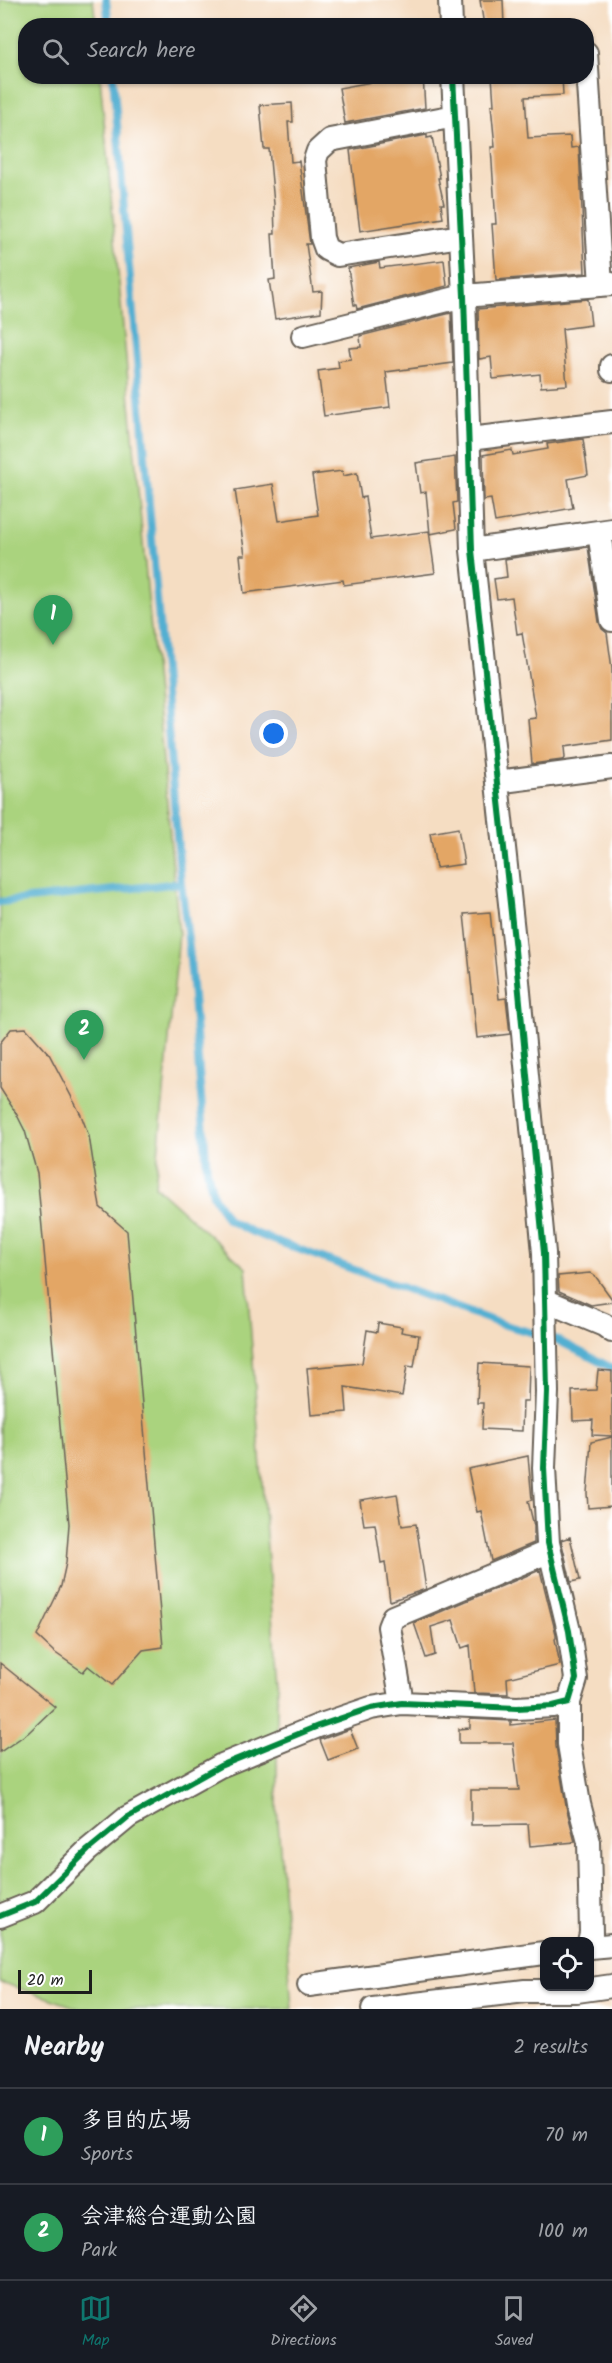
<!DOCTYPE html>
<html lang="en">
<head>
<meta charset="utf-8">
<style>
  :root { --surface:#171b24; --page:#20242c; --text:#f1f3f6; --muted:#9ea1a6; --line:#363941; --accent:#0f766e }
  body { margin:0; font-family:Kalam,"Klee One",sans-serif; background:var(--page); color:var(--text) }
  .controls { position:absolute; right:18px; bottom:18px; display:grid; overflow:hidden; border-radius:12px; box-shadow:0 2px 4px #0004 }
  .controls button { width:54px; height:54px; display:grid; place-items:center; padding:0; border:0; border-bottom:2px solid var(--line); background:var(--surface); color:var(--text); font:30px sans-serif }
  .scale { position:absolute; left:18px; bottom:15px; width:74px; box-sizing:border-box; padding-left:6px; border:3px solid #1c1c1c; border-top:0; font-size:16px; line-height:21px; white-space:nowrap; color:#1c1c1c; -webkit-text-stroke:4px #fff; paint-order:stroke }
  .you { position:absolute; left:274px; top:734px; width:21px; height:21px; margin:-15px; border:4px solid #fff; border-radius:50%; background:#1a73e8; box-shadow:0 0 0 9px #1a73e833 }
  .badge { display:grid; place-items:center; width:39px; height:39px; border-radius:50%; background:var(--accent); color:#fff; font-size:20px; font-weight:700 }
  .pin { position:absolute; translate:-50% -50px; filter:drop-shadow(0 2px 3px #0008) }
  .pin::after { content:''; position:absolute; top:32px; width:21px; height:18px; background:inherit; clip-path:polygon(0 0,100% 0,50% 100%) }
  .list { margin:0; padding:0; list-style:none }
  h2 { display:flex; justify-content:space-between; align-items:center; height:78px; margin:0; padding:0 24px; font-size:26px }
  h2 small { font-size:20px; font-weight:400; color:var(--muted) }
  .list li { display:grid; grid-template-columns:39px 1fr auto; gap:18px; align-items:center; box-sizing:border-box; height:96px; padding:0 24px; border-top:2px solid var(--line) }
  .list b { display:block; font-size:22px; white-space:nowrap }
  .list p { margin:0; font-size:20px; white-space:nowrap; color:var(--muted) }
  .list em { font-size:20px; font-style:normal; color:var(--muted) }
  .icon { flex:none; width:33px; height:33px; fill:none; stroke:currentColor; stroke-width:2; stroke-linecap:round; stroke-linejoin:round }
  .map { position:relative; flex:none; width:612px; height:2009px; overflow:hidden }
  .search { position:absolute; background:var(--surface); box-shadow:0 2px 4px #0004; left:18px; right:18px; top:18px; height:66px; display:flex; align-items:center; gap:15px; box-sizing:border-box; padding:0 21px; border-radius:24px; color:var(--muted); font-size:22px }
  .sheet { height:270px; background:var(--surface) }
  nav { display:flex; justify-content:space-around; align-items:center; box-sizing:border-box; height:84px; border-top:2px solid var(--line); background:var(--surface); font-size:16px; color:var(--muted) }
  nav a { display:grid; justify-items:center; gap:3px }
  nav .on { color:var(--accent) }
  .map>svg:first-child { display:block }
  .green { fill:#aad37e; stroke:#63784d; stroke-width:1.5 }
  .lines { fill:none; stroke-linecap:round; stroke-linejoin:round }
  .stream { stroke:#53afd1; stroke-width:8 }
  .building { fill:#e3a665 }
  .street-casing { stroke:#686056; stroke-width:26 }
  .street { stroke:#fff; stroke-width:22 }
  .cycleway-casing { stroke:#fff; stroke-width:10 }
  .cycleway { stroke:#00873e; stroke-width:6 }
</style>
</head>
<body>
<div class="map">
<svg width="612" height="2009" viewBox="0 0 612 2009">
  <rect width="100%" height="100%" fill="#fff"/>
  <filter id="ink" filterUnits="userSpaceOnUse"><feTurbulence type="fractalNoise" baseFrequency=".0167" numOctaves="2"/><feDisplacementMap in="SourceGraphic" scale="12" xChannelSelector="R" yChannelSelector="G"/><feConvolveMatrix kernelMatrix="1 2 1 2 8 2 1 2 1" color-interpolation-filters="sRGB"/></filter>
  <filter id="wash" filterUnits="userSpaceOnUse"><feTurbulence type="fractalNoise" baseFrequency=".008" numOctaves="4" result="noise"/><feDisplacementMap in="SourceGraphic" scale="24" xChannelSelector="R" yChannelSelector="G"/><feGaussianBlur stdDeviation="1.35" result="paint"/><feColorMatrix in="noise" values="0 0 0 0 0 0 0 0 0 0 0 0 0 0 0 0 0 1.4 0 .05"/><feComposite in="paint" operator="in"/></filter>
  <g filter="url(#wash)">
    <rect width="100%" height="100%" fill="#f5ddc2"/>
    <!-- green -->
    <path class="green" d="M 0,0 L 93,0 L 96,25 L 26,26 L 26,76 L 100,77 L 179,934 L 155,1186 L 246,1268 L 277,1682 L 277,1808 L 292,2009 L 81,2009 L 0,1982 Z"/>
    <g class="lines">
      <!-- stream -->
      <path class="stream" d="M 106,0 L 109,26
        M 113,76 L 181,883 L 189,947 L 207,1170 L 213,1195 L 228,1220 L 252,1232 L 501,1324 L 555,1339 L 612,1368
        M 0,902 L 181,883"/>
    </g>
    <g id="blocks">
      <!-- building -->
      <path class="building" d="M 480,0 L 503,0 L 504,26 L 484,26 Z
        M 382,76 L 423,76 L 425,108 L 345,123 L 339,88 L 383,80 Z
        M 492,76 L 562,76 L 563,95 L 525,97 L 528,138 L 570,136 L 571,148 L 579,147 L 585,273 L 496,280 L 492,224 L 496,224 L 491,147 L 495,147 L 491,105 L 494,105 Z
        M 292,103 L 293,122 L 288,122 L 291,162 L 299,161 L 310,244 L 306,244 L 313,292 L 322,291 L 321,312 L 275,319 L 269,280 L 275,279 L 272,234 L 275,234 L 274,204 L 269,149 L 264,149 L 260,105 Z
        M 427,135 L 427,138 L 432,137 L 440,178 L 438,178 L 444,204 L 441,204 L 443,218 L 360,231 L 350,150 Z
        M 444,260 L 447,286 L 357,309 L 356,305 L 354,305 L 348,268 L 379,262 L 380,268 Z
        M 588,299 L 591,325 L 562,329 L 567,385 L 541,387 L 540,374 L 493,379 L 491,357 L 479,359 L 478,309 Z
        M 451,313 L 453,363 L 386,372 L 390,407 L 324,416 L 318,371 L 339,368 L 338,361 L 351,359 L 349,348 L 361,347 L 360,336 Z
        M 583,439 L 588,475 L 568,479 L 573,508 L 495,522 L 491,499 L 484,500 L 483,455 L 512,450 L 513,455 L 548,449 L 547,444 Z
        M 455,457 L 457,502 L 453,503 L 456,529 L 430,534 L 426,492 L 420,493 L 416,463 Z
        M 342,471 L 343,476 L 357,473 L 361,498 L 365,497 L 371,539 L 429,531 L 435,573 L 344,585 L 343,580 L 244,593 L 240,555 L 245,555 L 235,490 L 273,484 L 279,521 L 318,515 L 312,475 Z
        M 588,547 L 599,622 L 602,629 L 607,633 L 612,669 L 612,740 L 564,747 L 565,758 L 562,760 L 532,764 L 528,719 L 536,718 L 522,633 L 517,634 L 512,597 L 497,599 L 494,579 L 507,577 L 505,559 Z
        M 458,828 L 464,864 L 436,868 L 430,833 Z
        M 490,912 L 499,999 L 506,998 L 510,1034 L 477,1038 L 464,914 Z
        M 26,1028 L 49,1054 L 81,1115 L 89,1136 L 100,1207 L 127,1231 L 163,1647 L 143,1650 L 112,1685 L 88,1666 L 83,1672 L 54,1652 L 37,1636 L 61,1586 L 66,1563 L 69,1524 L 37,1173 L 25,1131 L 16,1113 L 0,1088 L 0,1043 L 11,1029 Z
        M 590,1273 L 596,1277 L 612,1299 L 612,1302 L 591,1305 L 559,1291 L 558,1276 Z
        M 378,1323 L 402,1327 L 401,1332 L 419,1335 L 414,1367 L 407,1366 L 402,1396 L 345,1387 L 347,1412 L 311,1415 L 307,1368 L 362,1363 L 367,1330 L 377,1332 Z
        M 479,1363 L 529,1366 L 528,1401 L 523,1401 L 522,1431 L 482,1429 L 483,1403 L 477,1403 Z
        M 598,1370 L 612,1371 L 612,1436 L 592,1435 L 593,1420 L 573,1421 L 572,1391 L 596,1390 Z
        M 612,1437 L 612,1506 L 588,1508 L 587,1493 L 591,1442 Z
        M 528,1456 L 532,1500 L 528,1501 L 534,1526 L 534,1543 L 491,1561 L 481,1511 L 477,1512 L 468,1469 Z
        M 397,1494 L 402,1526 L 416,1524 L 426,1589 L 390,1601 L 385,1562 L 381,1563 L 375,1524 L 364,1525 L 360,1500 Z
        M 570,1537 L 580,1580 L 571,1582 L 561,1540 Z
        M 540,1570 L 556,1634 L 556,1638 L 555,1639 L 560,1665 L 507,1678 L 508,1694 L 474,1693 L 470,1645 L 462,1648 L 453,1620 L 431,1627 L 435,1655 L 426,1658 L 414,1623 Z
        M 0,1663 L 55,1707 L 28,1733 L 0,1752 Z
        M 470,1719 L 511,1721 L 511,1725 L 555,1720 L 556,1746 L 566,1806 L 575,1842 L 530,1846 L 528,1824 L 471,1825 L 471,1790 L 519,1790 L 513,1743 L 459,1743 L 459,1729 L 470,1728 Z
        M 350,1729 L 358,1749 L 328,1760 L 320,1740 Z"/>
    </g>
  </g>
  <g filter="url(#ink)">
    <use href="#blocks" fill-opacity="0" stroke="#686056" stroke-width="1.5"/>
    <g class="lines">
      <!-- street casing -->
      <g class="street-casing">
        <path id="street" d="M 450,0 L 451,26
          M 586,53 L 601,285
          M 455,116 L 330,140 L 318,151 L 315,160 L 322,238 L 326,249 L 338,255 L 461,236
          M 303,336 L 464,296 L 612,284
          M 612,366 L 612,370
          M 469,439 L 612,422
          M 599,532 L 612,620
          M 472,550 L 612,530
          M 497,782 L 612,767
          M 544,1300 L 604,1325 L 612,1331
          M 569,1702 L 569,1744 L 579,1804 L 589,1842 L 591,1933 L 589,1942
          M 402,1703 L 389,1627 L 393,1617 L 550,1551
          M 0,1916 L 35,1902 L 88,1850 L 128,1817 L 220,1766 L 318,1726 L 371,1708 L 402,1703 L 517,1708 L 553,1706 L 569,1702 L 576,1679 L 569,1631 L 548,1543 L 544,1468 L 547,1392 L 544,1253 L 515,950 L 472,550 L 464,296 L 453,76
          M 590,1947 L 612,1945
          M 309,1985 L 544,1953
          M 373,2009 L 525,1991 L 577,1991 L 612,1986"/>
      </g>
      <!-- street -->
      <use href="#street" class="street"/>
      <!-- cycleway casing -->
      <g class="cycleway-casing">
        <path id="cycleway" d="M 0,1916 L 35,1902 L 88,1850 L 128,1817 L 220,1766 L 318,1726 L 371,1708 L 402,1703 L 517,1708 L 553,1706 L 569,1702 L 576,1679 L 569,1631 L 548,1543 L 544,1468 L 547,1392 L 544,1253 L 515,950 L 472,550 L 464,296 L 453,76"/>
      </g>
      <!-- cycleway -->
      <use href="#cycleway" class="cycleway"/>
    </g>
  </g>
</svg>
<div class="controls">
<button><svg class="icon" aria-label="locate" viewBox="0 0 24 24"><circle cx="12" cy="12" r="6"/><path d="M12 2v4M12 18v4M2 12h4M18 12h4"/></svg></button>
</div>
<div class="scale">20 m</div>
<div class="you"></div>
<div class="pin badge" style="left:53px;top:645px;background:#2e9e5b">1</div>
<div class="pin badge" style="left:84px;top:1060px;background:#2e9e5b">2</div>
<div class="search"><svg class="icon" aria-label="search" viewBox="0 0 24 24"><circle cx="10" cy="10" r="6"/><path d="M15 15l6 6"/></svg>Search here</div>
</div>
<section class="sheet">
<h2>Nearby<small>2 results</small></h2>
<ul class="list">
<li><span class="badge" style="background:#2e9e5b">1</span><div><b>多目的広場</b><p>Sports</p></div><em>70 m</em></li>
<li><span class="badge" style="background:#2e9e5b">2</span><div><b>会津総合運動公園</b><p>Park</p></div><em>100 m</em></li>
</ul>
</section>
<nav>
<a class="on"><svg class="icon" aria-label="map" viewBox="0 0 24 24"><path d="M3 6l6-2 6 2 6-2v14l-6 2-6-2-6 2zM9 4v14M15 6v14"/></svg>Map</a>
<a><svg class="icon" aria-label="directions" viewBox="0 0 24 24"><path d="M12 3l9 9-9 9-9-9zM9 14v-3h6M13 9l2 2-2 2"/></svg>Directions</a>
<a><svg class="icon" aria-label="saved" viewBox="0 0 24 24"><path d="M7 4h10v16l-5-4-5 4z"/></svg>Saved</a>
</nav>
</body>
</html>
